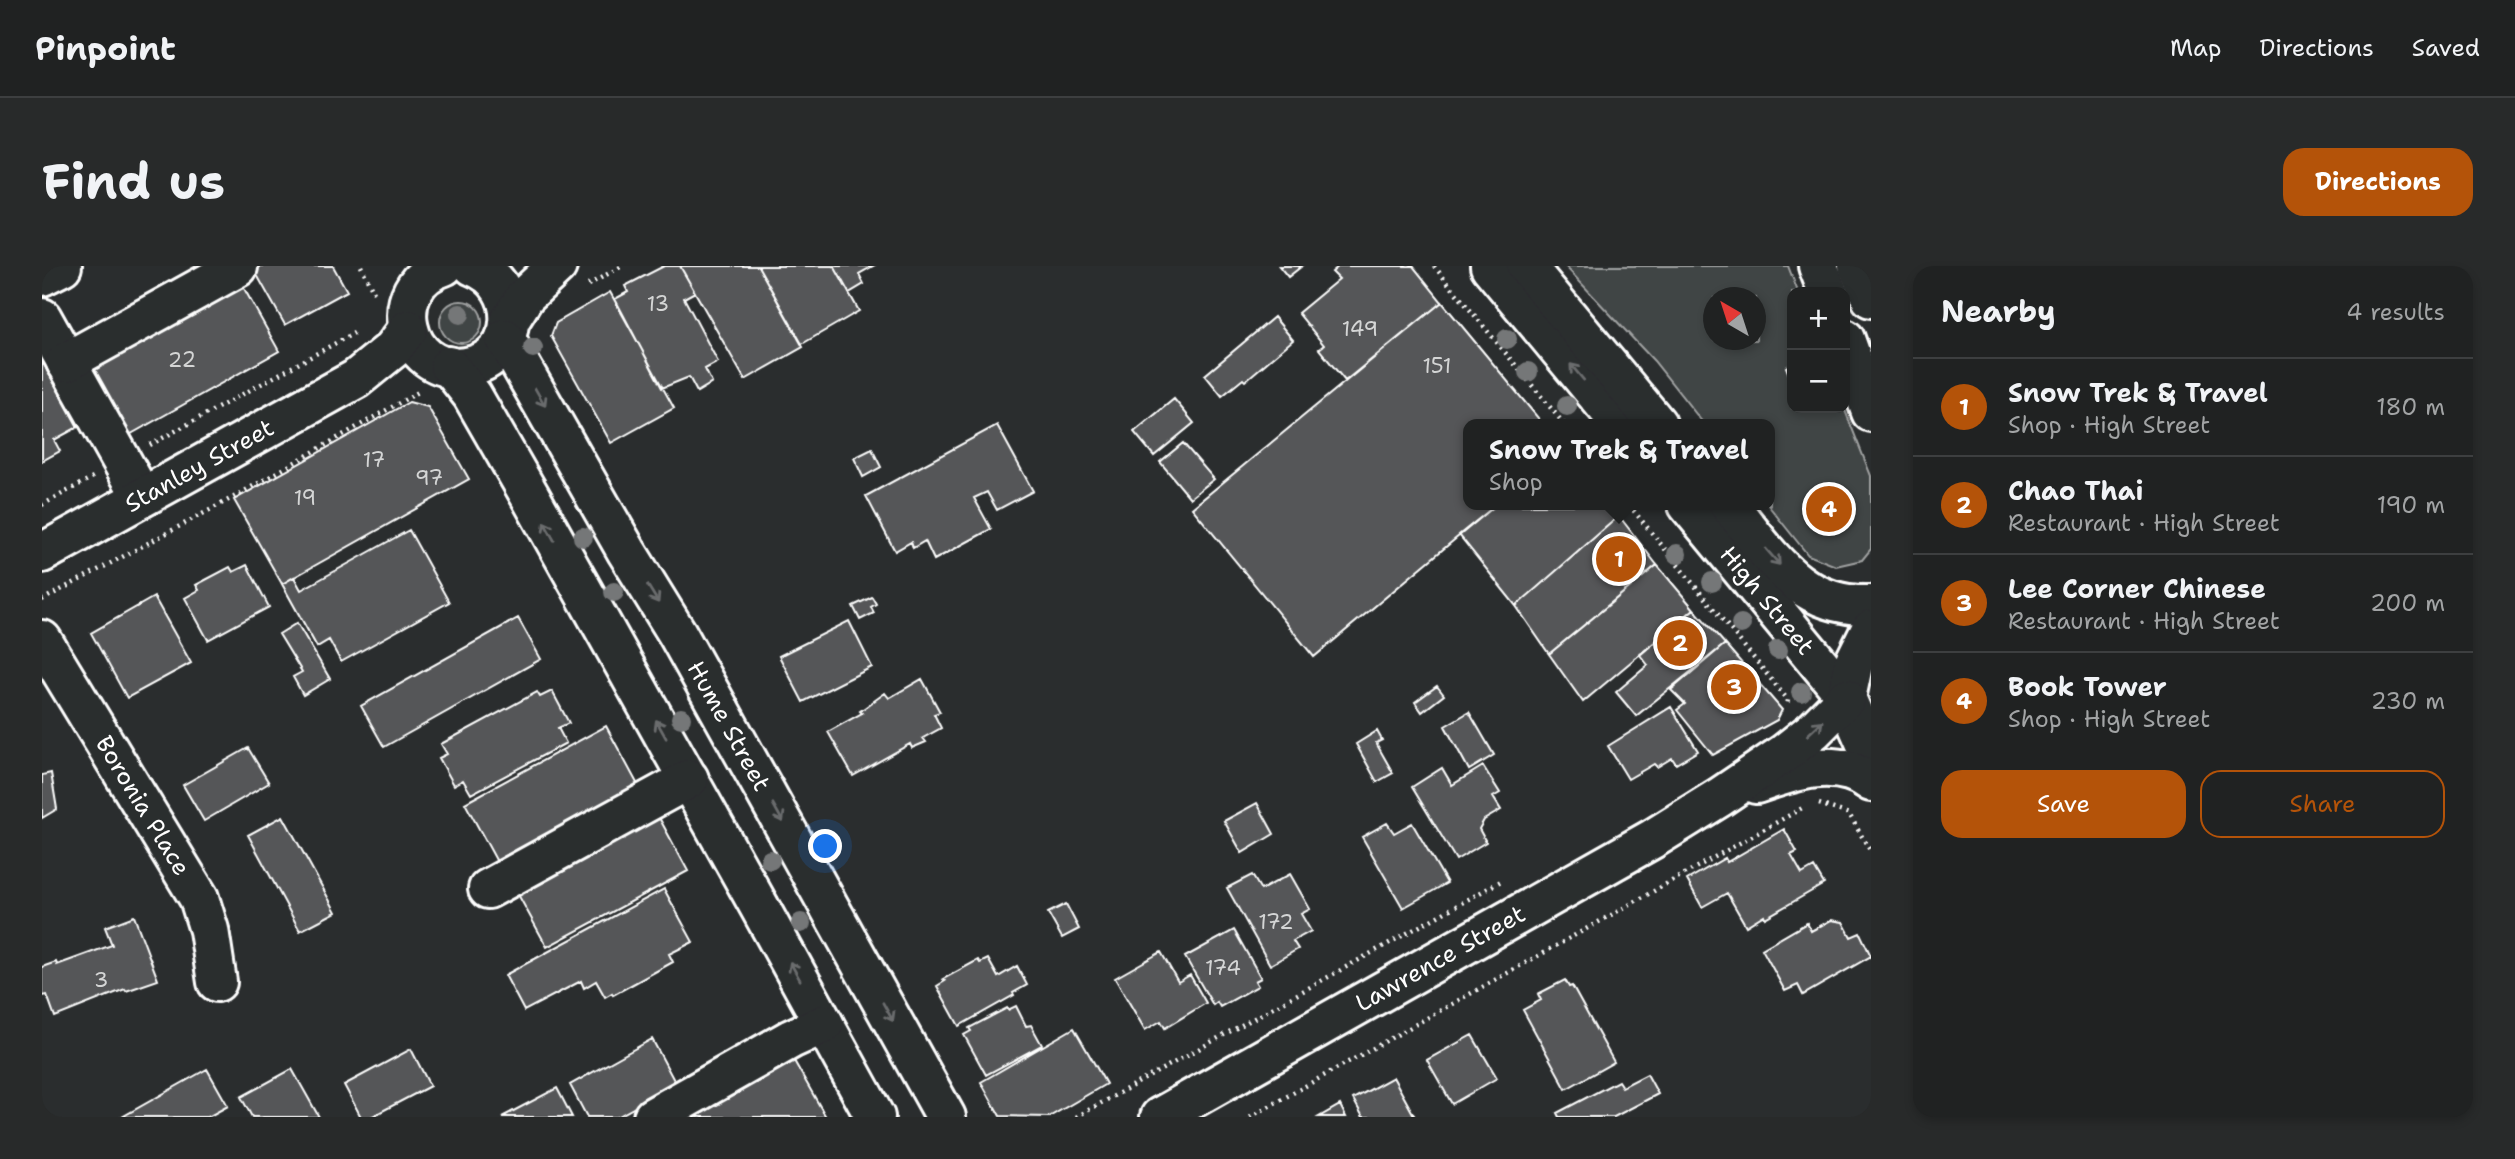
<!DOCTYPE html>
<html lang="en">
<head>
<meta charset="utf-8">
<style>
  :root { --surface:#202222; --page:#282a2a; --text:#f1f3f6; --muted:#a2a4a5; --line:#3d3f40; --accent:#b45309 }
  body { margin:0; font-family:"Shantell Sans",sans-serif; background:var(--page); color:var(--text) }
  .controls { position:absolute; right:21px; top:21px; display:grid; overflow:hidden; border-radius:14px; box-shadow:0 4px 10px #0003 }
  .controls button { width:63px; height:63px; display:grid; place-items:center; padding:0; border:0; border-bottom:2px solid var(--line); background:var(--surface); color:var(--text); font:35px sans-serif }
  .compass { position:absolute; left:1661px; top:21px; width:63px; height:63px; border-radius:50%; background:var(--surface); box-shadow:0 4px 10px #0003; rotate:321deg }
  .you { position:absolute; left:784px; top:581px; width:24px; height:24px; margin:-18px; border:5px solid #fff; border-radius:50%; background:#1a73e8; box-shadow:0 0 0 10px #1a73e833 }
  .badge { display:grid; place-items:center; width:46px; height:46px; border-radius:50%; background:var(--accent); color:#fff; font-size:23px; font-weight:700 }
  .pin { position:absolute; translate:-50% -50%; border:4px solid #fff; box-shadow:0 2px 7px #0006 }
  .popup { position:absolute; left:1421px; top:153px; width:312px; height:91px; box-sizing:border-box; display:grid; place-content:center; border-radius:14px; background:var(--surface); filter:drop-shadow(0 2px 5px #0005); font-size:23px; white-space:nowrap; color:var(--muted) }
  .popup b { font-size:26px; color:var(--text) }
  .popup::after { content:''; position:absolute; left:50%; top:100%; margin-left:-14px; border:14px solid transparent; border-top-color:var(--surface) }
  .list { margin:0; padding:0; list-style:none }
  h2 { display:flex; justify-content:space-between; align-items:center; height:91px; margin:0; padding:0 28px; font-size:30px }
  h2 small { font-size:23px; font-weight:400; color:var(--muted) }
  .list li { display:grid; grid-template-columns:46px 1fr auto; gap:21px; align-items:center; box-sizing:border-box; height:98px; padding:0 28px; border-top:2px solid var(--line) }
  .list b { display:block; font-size:26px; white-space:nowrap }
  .list p { margin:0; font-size:23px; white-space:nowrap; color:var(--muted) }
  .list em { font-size:23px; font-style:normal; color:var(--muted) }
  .actions { display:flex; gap:14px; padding:21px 28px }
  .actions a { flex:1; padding:16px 0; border:2px solid var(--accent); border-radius:21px; text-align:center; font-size:24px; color:var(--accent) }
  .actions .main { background:var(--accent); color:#fff }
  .map { position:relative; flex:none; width:1829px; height:851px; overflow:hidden; border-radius:21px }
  header { display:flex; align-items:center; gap:42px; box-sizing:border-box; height:98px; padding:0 35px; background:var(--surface); border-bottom:2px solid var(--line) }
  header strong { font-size:33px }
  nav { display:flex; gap:38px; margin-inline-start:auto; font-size:24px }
  .intro { display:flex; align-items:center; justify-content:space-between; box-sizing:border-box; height:168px; padding:0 42px }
  h1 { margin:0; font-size:49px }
  .button { padding:18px 32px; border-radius:21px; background:var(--accent); color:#fff; font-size:24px; font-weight:700 }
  main { display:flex; gap:42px; padding:0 42px }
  aside { flex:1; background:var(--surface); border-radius:21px; box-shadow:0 4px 10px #0003 }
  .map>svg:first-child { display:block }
  .green { fill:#414445; stroke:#a0a2a2; stroke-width:2; fill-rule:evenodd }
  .building { fill:#555758; stroke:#fff; stroke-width:2 }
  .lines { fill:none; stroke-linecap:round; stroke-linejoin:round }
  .minor-casing { stroke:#fff; stroke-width:44 }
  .major-casing { stroke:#fff; stroke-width:44 }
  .path { stroke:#fff; stroke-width:4.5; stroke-dasharray:2 5; stroke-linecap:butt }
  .minor { stroke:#2a2d2e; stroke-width:38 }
  .major { stroke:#2a2d2e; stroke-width:38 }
  .tree { fill:#757778 }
  .oneway { stroke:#6a6c6d }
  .labels { text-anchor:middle; stroke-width:5; stroke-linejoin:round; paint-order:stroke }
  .number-label { font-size:21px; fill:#d4d5d5 }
  .street-label { font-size:24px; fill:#fff; stroke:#2a2d2e }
</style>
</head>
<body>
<header>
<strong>Pinpoint</strong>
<nav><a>Map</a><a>Directions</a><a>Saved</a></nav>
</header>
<div class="intro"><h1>Find us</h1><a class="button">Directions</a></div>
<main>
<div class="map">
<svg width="1829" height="851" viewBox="0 0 1829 851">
  <rect width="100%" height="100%" fill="#2a2d2e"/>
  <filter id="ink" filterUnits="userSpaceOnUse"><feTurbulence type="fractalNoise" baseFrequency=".0143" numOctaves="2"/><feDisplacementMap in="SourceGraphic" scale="14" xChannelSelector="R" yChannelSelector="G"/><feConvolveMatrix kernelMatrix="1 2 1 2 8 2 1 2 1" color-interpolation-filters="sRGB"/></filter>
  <g filter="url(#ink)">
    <!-- green -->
    <path class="green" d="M1523,0H1746L1756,26H1750V142H1802L1829,210V283L1820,294L1794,300L1766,289L1726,239H1728V158H1662L1612,95ZM1672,32H1714V74H1672Z
      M398 56a21 21 0 1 1 42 0a21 21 0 1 1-42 0Z"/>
    <!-- building -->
    <path class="building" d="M210,0H291L305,25L243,59Z
      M622,0H638L653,26L642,32L676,96L663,103L670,117L655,126L647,111L620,122L573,33L586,26L583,20Z
      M638,0H716L761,81L703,114Z
      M716,0H792L817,45L760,78Z
      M792,0H831L817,8L822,18L807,27Z
      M1237,0H1260L1246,11Z
      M1297,0H1371L1400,36L1303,115L1277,83L1282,79L1256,47L1297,13L1290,6Z
      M199,17L237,85L82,172L44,103Z
      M568,26L632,142L569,177L509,70L514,57Z
      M1400,36L1501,158H1426V239H1454L1272,391L1150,242Z
      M1232,51L1251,74L1203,115L1201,113L1180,130L1163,109Z
      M0,95L36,161L12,174L18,185L0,195Z
      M1750,98V116L1744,101Z
      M1132,133L1152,157L1112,190L1092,166Z
      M367,136L386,141L427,213L240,318L192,234Z
      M955,159L991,225L955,244L945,226L932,232L949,263L892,294L883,275L871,282L869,276L853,285L824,230Z
      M1141,177L1172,213L1148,232L1118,196Z
      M830,183L839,201L821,211L812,192Z
      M1769 239a17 17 0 1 1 34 0a17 17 0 1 1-34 0Z
      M1454,239H1568L1577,250L1474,340L1417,269Z
      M1577,250L1615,299L1507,388L1474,340Z
      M367,264L407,336L299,396L287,374L275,381L240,318L252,311L259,324Z
      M205,299L227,341L166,374L143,332L157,324L154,319L188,301L191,306Z
      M1615,299L1652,343L1541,436L1507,388Z
      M112,331L149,397L85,432L49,367Z
      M830,331L834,338L829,341L832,347L818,354L811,340Z
      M1652,343L1683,378L1594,450L1574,426L1606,399L1598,389Z
      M476,352L499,393L342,481L319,440Z
      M807,355L830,401L761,436L737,390Z
      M255,357L288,413L261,429L251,411L260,406L237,368Z
      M1683,378L1740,444L1735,454L1671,489L1635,444L1643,438L1629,424Z
      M880,413L898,446L892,448L899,462L881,472L884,476L870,482L868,478L811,510L786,466L820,447L818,445L843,427L847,432Z
      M1395,420L1402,429L1380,446L1373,436Z
      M510,425L527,457L516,462L524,477L429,528L421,514L412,519L397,492L405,488L399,478L495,426L498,431Z
      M1629,441L1656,485L1634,498L1630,492L1615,501L1612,498L1586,513L1566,480Z
      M1427,446L1452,489L1427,504L1403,460Z
      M564,460L596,519L455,596L423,537Z
      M1335,465L1340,474L1334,477L1351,507L1335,516L1314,478Z
      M206,482L227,517L162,555L141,519Z
      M1441,500L1458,527L1451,531L1459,544L1442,554L1437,563L1444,576L1414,594L1370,521L1400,502L1410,519Z
      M9,507L15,543L0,552V509Z
      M1215,537L1232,568L1200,587L1182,555Z
      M614,546L646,605L505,681L473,623Z
      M241,550L294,646L258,665L206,569Z
      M1345,557L1352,567L1370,557L1405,617L1361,642L1320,571Z
      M1742,563L1755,586L1749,589L1760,608L1772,601L1782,618L1723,652L1722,649L1704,660L1685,627L1660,641L1645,614L1683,592L1685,596Z
      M1248,608L1268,643L1259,648L1269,665L1251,675L1256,683L1228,699L1185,622L1210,609L1219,624Z
      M622,623L651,676L627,688L631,696L571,729L570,727L563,731L554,715L542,722L539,715L482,745L463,709Z
      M1024,638L1037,663L1020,672L1006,647Z
      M92,650L116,714L84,725L83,723L13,751L5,729L0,730V701L14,696L15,699L70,679L63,661Z
      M1789,654L1801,656L1809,671L1818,667L1829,690L1761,729L1756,719L1743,725L1720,683L1765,657L1769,665Z
      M1192,664L1219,712L1213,715L1216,720L1178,741L1175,736L1171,739L1143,691Z
      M1119,686L1136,716L1148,709L1164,737L1123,762L1119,755L1103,764L1073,712Z
      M946,693L956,711L975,700L985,719L971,727L972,729L917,760L895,720L903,715L901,713L936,694L938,697Z
      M1523,714L1527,721L1530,720L1572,796L1524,823L1481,744L1499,734L1496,728Z
      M974,740L984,760L989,759L1000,779L944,809L922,769L929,765L927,762L965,742L966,744Z
      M1032,762L1064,818L1007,851L958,850L939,816Z
      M1430,769L1455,812L1410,838L1385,794Z
      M610,773L634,818L575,851H545L528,819Z
      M369,783L388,820L329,851H319L302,819Z
      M747,786L784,851H629Z
      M165,803L186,840L166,851H80Z
      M250,803L277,851H210L199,831Z
      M1605,808L1616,828L1572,851H1517L1515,847L1576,815L1580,821Z
      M1351,811L1373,851H1321L1311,833Z
      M515,822L530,851H460Z
      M1298,839L1304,851H1277Z"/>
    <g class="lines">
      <!-- minor casing -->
      <g class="minor-casing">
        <g id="minor">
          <path d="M402,0C341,19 361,110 424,101C480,92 481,19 431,0"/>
          <path d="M1776,0L1786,26"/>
          <path d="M1816,0L1829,32"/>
          <path d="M0,10L20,0"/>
          <path d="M0,52L100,231"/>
          <path d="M468,54L483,30L515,0"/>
          <path id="s1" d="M463,72L585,286L635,367L904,851"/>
          <path d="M1803,73L1829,146"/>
          <path d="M24,96L196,1"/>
          <path d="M407,100L430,129L488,230L717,640L833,851"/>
          <path id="s2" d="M0,287L314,113L351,83L366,63"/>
          <path id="s3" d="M0,374L157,632L167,664L175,716"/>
          <path d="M446,623L647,513"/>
          <path d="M611,851L749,773L782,758"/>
        </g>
      </g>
      <!-- major casing -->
      <g class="major-casing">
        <g id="major">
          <path d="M1448,0L1579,158"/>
          <path d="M1484,0L1615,158"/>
          <path id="s4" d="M1646,239L1804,430"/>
          <path d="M1687,239C1728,289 1757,342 1829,339"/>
          <path d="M1829,363L1811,399L1804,432L1829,489"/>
          <path d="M1714,518C1751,505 1795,490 1829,516"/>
          <path id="s5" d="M1118,851L1612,572L1678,531L1743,487L1772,464L1804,432"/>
        </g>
      </g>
      <!-- path -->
      <path class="path" d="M319,0L332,27
        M1392,0L1522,158
        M546,19L580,0
        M108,179L312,67
        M0,239L51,211
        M1587,239L1746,434L1745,440
        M0,334L192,231L378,125
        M1777,538L1807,548L1829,586
        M1034,851L1459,615
        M1208,851L1762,541"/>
      <!-- minor -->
      <use href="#minor" class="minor"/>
      <!-- major -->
      <use href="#major" class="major"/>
    </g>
    <!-- trees -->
    <g class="tree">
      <circle cx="418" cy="48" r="10"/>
      <circle cx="1465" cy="73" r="10"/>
      <circle cx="491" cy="82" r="10"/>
      <circle cx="1486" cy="106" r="10"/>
      <circle cx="1525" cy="140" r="10"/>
      <circle cx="541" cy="271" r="10"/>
      <circle cx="1635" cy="288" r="10"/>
      <circle cx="1670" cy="316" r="10"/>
      <circle cx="572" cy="326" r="10"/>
      <circle cx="1699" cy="358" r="10"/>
      <circle cx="1736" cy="384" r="10"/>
      <circle cx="1759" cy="426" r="10"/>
      <circle cx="639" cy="452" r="10"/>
      <circle cx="728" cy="594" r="10"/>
      <circle cx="759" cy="657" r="10"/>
    </g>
    <!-- one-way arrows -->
    <defs><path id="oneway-shaft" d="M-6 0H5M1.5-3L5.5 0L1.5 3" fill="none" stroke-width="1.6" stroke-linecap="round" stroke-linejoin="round" transform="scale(1.75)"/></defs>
    <g class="oneway">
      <use href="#oneway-shaft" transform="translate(1535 106) rotate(-130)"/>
      <use href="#oneway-shaft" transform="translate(498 131) rotate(60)"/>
      <use href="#oneway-shaft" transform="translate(507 265) rotate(-119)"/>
      <use href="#oneway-shaft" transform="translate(1731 291) rotate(49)"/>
      <use href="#oneway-shaft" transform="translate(611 328) rotate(58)"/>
      <use href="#oneway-shaft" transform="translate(1773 462) rotate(-43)"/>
      <use href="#oneway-shaft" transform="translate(619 463) rotate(-119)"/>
      <use href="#oneway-shaft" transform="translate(736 547) rotate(61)"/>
      <use href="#oneway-shaft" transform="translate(753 705) rotate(-119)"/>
      <use href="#oneway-shaft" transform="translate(846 746) rotate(61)"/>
    </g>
  </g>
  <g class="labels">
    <!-- number labels -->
    <g class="number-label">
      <text x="616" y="45">13</text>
      <text x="1318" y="70">149</text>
      <text x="140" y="101">22</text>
      <text x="1395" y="107">151</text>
      <text x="332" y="201">17</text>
      <text x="387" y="219">97</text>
      <text x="263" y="239">19</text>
      <text x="1234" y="663">172</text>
      <text x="1181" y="709">174</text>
      <text x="59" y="721">3</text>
    </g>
    <!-- street labels -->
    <g class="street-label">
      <text dy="8" stroke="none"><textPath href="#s2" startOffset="180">Stanley Street</textPath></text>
      <text dy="8" stroke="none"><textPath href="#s4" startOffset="124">High Street</textPath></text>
      <text dy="8" stroke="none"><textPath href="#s1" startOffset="448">Hume Street</textPath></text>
      <text dy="8" stroke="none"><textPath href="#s3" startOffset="194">Boronia Place</textPath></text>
      <text dy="8" stroke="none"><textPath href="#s5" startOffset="322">Lawrence Street</textPath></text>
    </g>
  </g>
</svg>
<div class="controls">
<button>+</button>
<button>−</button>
</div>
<svg class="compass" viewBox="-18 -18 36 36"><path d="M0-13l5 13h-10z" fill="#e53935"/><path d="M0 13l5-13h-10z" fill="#a2a4a5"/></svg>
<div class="you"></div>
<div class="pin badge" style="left:1577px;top:293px">1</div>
<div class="popup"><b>Snow Trek &amp; Travel</b>Shop</div>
<div class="pin badge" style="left:1638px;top:377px">2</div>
<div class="pin badge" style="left:1692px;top:421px">3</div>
<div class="pin badge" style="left:1787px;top:243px">4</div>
</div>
<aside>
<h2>Nearby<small>4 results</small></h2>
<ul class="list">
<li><span class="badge">1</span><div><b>Snow Trek &amp; Travel</b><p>Shop · High Street</p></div><em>180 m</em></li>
<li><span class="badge">2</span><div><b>Chao Thai</b><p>Restaurant · High Street</p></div><em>190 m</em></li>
<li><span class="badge">3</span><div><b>Lee Corner Chinese</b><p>Restaurant · High Street</p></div><em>200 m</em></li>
<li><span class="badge">4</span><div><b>Book Tower</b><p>Shop · High Street</p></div><em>230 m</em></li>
</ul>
<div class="actions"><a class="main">Save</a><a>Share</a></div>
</aside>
</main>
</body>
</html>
